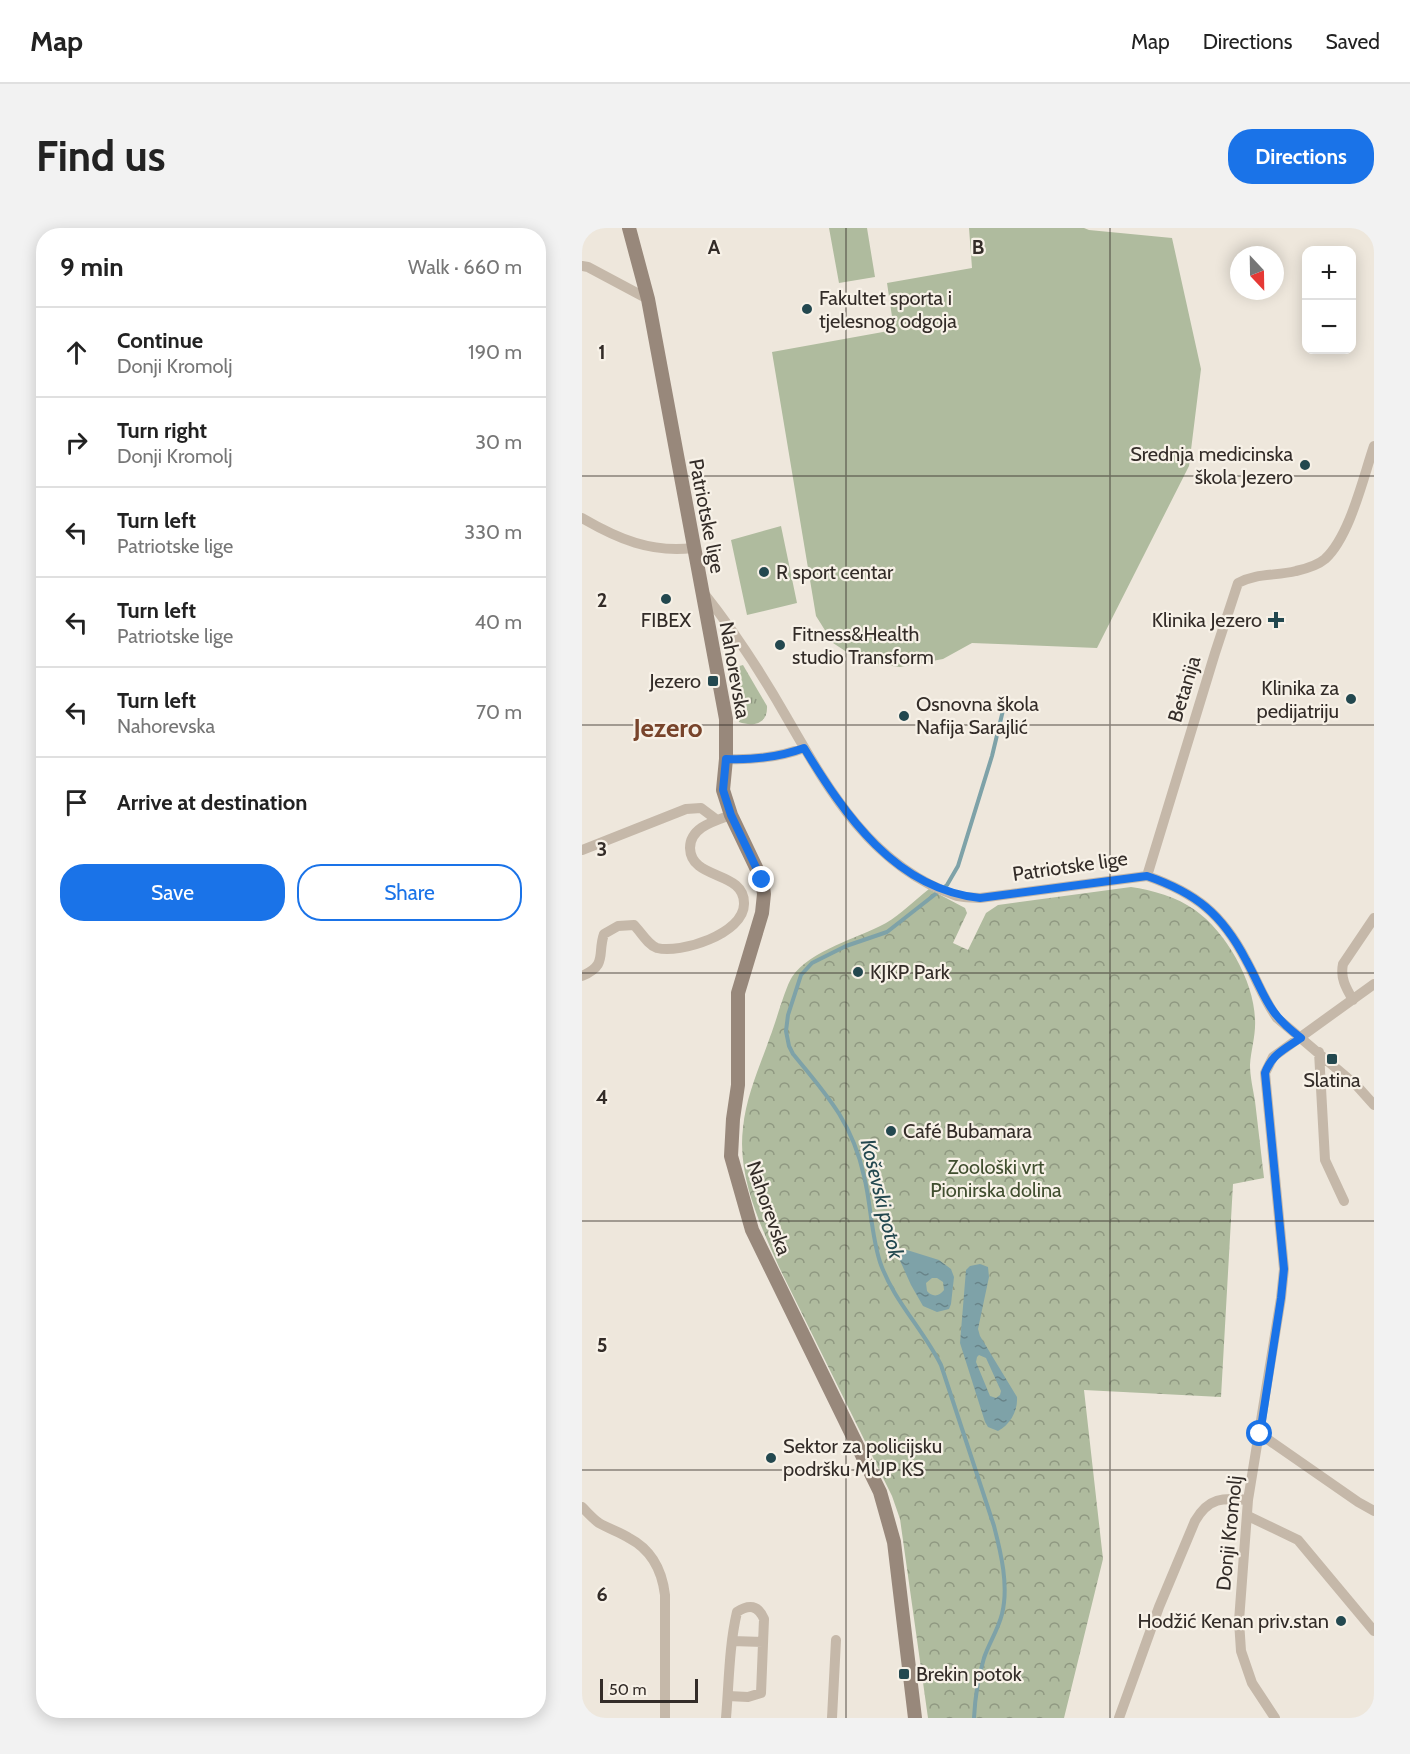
<!DOCTYPE html>
<html lang="en">
<head>
<meta charset="utf-8">
<style>
  :root { --surface:#fff; --page:#f2f2f2; --text:#222; --muted:#767676; --line:#e0e0e0; --accent:#1a73e8 }
  body { margin:0; font-family:Cabin,sans-serif; background:var(--page); color:var(--text) }
  .controls { position:absolute; right:18px; top:18px; display:grid; overflow:hidden; border-radius:12px; box-shadow:0 3px 15px #0003 }
  .controls button { width:54px; height:54px; display:grid; place-items:center; padding:0; border:0; border-bottom:2px solid var(--line); background:var(--surface); color:var(--text); font:30px sans-serif }
  .compass { position:absolute; left:648px; top:18px; width:54px; height:54px; border-radius:50%; background:var(--surface); box-shadow:0 3px 15px #0003; rotate:158deg }
  .scale { position:absolute; left:18px; bottom:15px; width:98px; box-sizing:border-box; padding-left:6px; border:3px solid #332c28; border-top:0; font-size:16px; line-height:21px; white-space:nowrap; color:#332c28; -webkit-text-stroke:4px #f7f1e7; paint-order:stroke }
  .stop { position:absolute; width:18px; height:18px; margin:-14px; border:4px solid #1a73e8; border-radius:50%; background:#fff }
  .stop.end { background:#1a73e8; border-color:#fff; box-shadow:0 2px 6px #0008 }
  .list { margin:0; padding:0; list-style:none }
  h2 { display:flex; justify-content:space-between; align-items:center; height:78px; margin:0; padding:0 24px; font-size:26px }
  h2 small { font-size:20px; font-weight:400; color:var(--muted) }
  .list li { display:grid; grid-template-columns:39px 1fr auto; gap:18px; align-items:center; box-sizing:border-box; height:90px; padding:0 24px; border-top:2px solid var(--line) }
  .list b { display:block; font-size:22px; white-space:nowrap }
  .list p { margin:0; font-size:20px; white-space:nowrap; color:var(--muted) }
  .list em { font-size:20px; font-style:normal; color:var(--muted) }
  .actions { display:flex; gap:12px; padding:18px 24px }
  .actions a { flex:1; padding:14px 0; border:2px solid var(--accent); border-radius:24px; text-align:center; font-size:21px; color:var(--accent) }
  .actions .main { background:var(--accent); color:#fff }
  .icon { flex:none; width:33px; height:33px; fill:none; stroke:currentColor; stroke-width:2; stroke-linecap:round; stroke-linejoin:round }
  .map { position:relative; flex:none; width:792px; height:1490px; overflow:hidden; border-radius:24px }
  header { display:flex; align-items:center; gap:36px; box-sizing:border-box; height:84px; padding:0 30px; background:var(--surface); border-bottom:2px solid var(--line) }
  header strong { font-size:28px }
  nav { display:flex; gap:33px; margin-inline-start:auto; font-size:21px }
  .intro { display:flex; align-items:center; justify-content:space-between; box-sizing:border-box; height:144px; padding:0 36px }
  h1 { margin:0; font-size:42px }
  .button { padding:15px 27px; border-radius:24px; background:var(--accent); color:#fff; font-size:21px; font-weight:700 }
  main { display:flex; gap:36px; padding:0 36px }
  aside { flex:1; background:var(--surface); border-radius:24px; box-shadow:0 3px 15px #0003 }
  .map>svg:first-child { display:block }
  .grass { fill:url(#grass-tufts) }
  .park { fill:url(#park-crowns) }
  .pitch { fill:#afbb9e }
  .water { fill:url(#water-ripples); fill-rule:evenodd }
  .lines { fill:none; stroke-linecap:round; stroke-linejoin:round }
  .stream { stroke:#7ea2a8; stroke-width:4 }
  .street { stroke:#c5b8a9; stroke-width:10 }
  .secondary { stroke:#98887b; stroke-width:14 }
  .route { stroke:#1a73e8; stroke-width:8 }
  .grid { fill:none; stroke:#332c28; stroke-width:1.5; stroke-opacity:0.55 }
  .poi-dot { fill:#23484f; stroke:#f7f1e7; stroke-width:2 }
  .labels { text-anchor:middle; stroke-width:4.5; stroke-linejoin:round; paint-order:stroke }
  .poi-label { font-size:20px; fill:#332c28; stroke:#f7f1e7; text-anchor:start }
  .street-label { font-size:20px; fill:#332c28; stroke:#f7f1e7 }
  .park-label { font-size:20px; fill:#404e2f; stroke:#f7f1e7 }
  .water-label { font-size:21px; font-style:italic; fill:#23484f; stroke:#f7f1e7 }
  .district-label { font-size:26px; font-weight:bold; fill:#78442b; stroke:#f7f1e7 }
  .grid-label { font-size:20px; text-anchor:middle; font-weight:bold; fill:#332c28; stroke:#f7f1e7; stroke-width:4.5; stroke-linejoin:round; paint-order:stroke }
</style>
</head>
<body>
<header>
<strong>Map</strong>
<nav><a>Map</a><a>Directions</a><a>Saved</a></nav>
</header>
<div class="intro"><h1>Find us</h1><a class="button">Directions</a></div>
<main>
<aside>
<h2>9 min<small>Walk · 660 m</small></h2>
<ul class="list">
<li><svg class="icon" aria-label="ahead" viewBox="0 0 24 24"><path d="M12 20V5M6 11l6-6 6 6"/></svg><div><b>Continue</b><p>Donji Kromolj</p></div><em>190 m</em></li>
<li><svg class="icon" aria-label="right" viewBox="0 0 24 24"><path d="M7 20v-9h11M14 6l5 5-5 5"/></svg><div><b>Turn right</b><p>Donji Kromolj</p></div><em>30 m</em></li>
<li><svg class="icon" aria-label="left" viewBox="0 0 24 24"><path d="M17 20v-9H6M10 6l-5 5 5 5"/></svg><div><b>Turn left</b><p>Patriotske lige</p></div><em>330 m</em></li>
<li><svg class="icon" aria-label="left" viewBox="0 0 24 24"><path d="M17 20v-9H6M10 6l-5 5 5 5"/></svg><div><b>Turn left</b><p>Patriotske lige</p></div><em>40 m</em></li>
<li><svg class="icon" aria-label="left" viewBox="0 0 24 24"><path d="M17 20v-9H6M10 6l-5 5 5 5"/></svg><div><b>Turn left</b><p>Nahorevska</p></div><em>70 m</em></li>
<li><svg class="icon" aria-label="arrive" viewBox="0 0 24 24"><path d="M6 21V4h12l-3 4 3 4H6"/></svg><div><b>Arrive at destination</b></div></li>
</ul>
<div class="actions"><a class="main">Save</a><a>Share</a></div>
</aside>
<div class="map">
<svg width="792" height="1490" viewBox="0 0 792 1490">
  <defs>
    <pattern id="grass-tufts" width="24" height="20" patternUnits="userSpaceOnUse" patternTransform="scale(1.5)"><rect width="24" height="20" fill="#afbb9e"/><path d="M3 7l-1-3M5 7V3M7 7l1-3M15 17l-1-3M17 17v-4M19 17l1-3" fill="none" stroke="#8f9881"/></pattern>
    <pattern id="park-crowns" width="20" height="18" patternUnits="userSpaceOnUse" patternTransform="scale(1.5)"><rect width="20" height="18" fill="#afbb9e"/><path d="M2 6a3 3 0 1 1 6 0M12 15a3 3 0 1 1 6 0" fill="none" stroke="#8f9881"/></pattern>
    <pattern id="water-ripples" width="26" height="14" patternUnits="userSpaceOnUse" patternTransform="scale(1.5)"><rect width="26" height="14" fill="#7ea2a8"/><path d="M2 4q2-2 4 0t4 0M15 11q2-2 4 0t4 0" fill="none" stroke="#688489"/></pattern>
  </defs>
  <rect width="100%" height="100%" fill="#eee7dc"/>
  <!-- grass -->
  <path class="grass" d="M161,437L185,478C186,496 171,499 157,494L147,441Z"/>
  <!-- park -->
  <path class="park" d="M549,659C570,662 595,669 613,682C644,704 672,753 673,791C674,807 669,821 668,837C668,848 671,861 673,873C676,899 679,924 682,950L651,956L639,1169L502,1162L521,1331L482,1490H346L318,1291L310,1268L197,1039C178,996 155,948 161,900C164,868 178,838 188,809C194,794 203,760 210,749C228,722 277,710 304,695C319,686 333,672 347,661L383,680L385,685L371,715L386,722L404,685L416,677Z"/>
  <!-- pitch -->
  <path class="pitch" d="M247,0H285L293,49L257,55Z
    M387,0H502L507,2L590,10L619,141L607,238L515,420L390,415L361,431L318,439L280,434L251,415L234,388L190,124L312,102L305,55L390,40Z
    M199,298L215,375L165,387L149,312Z"/>
  <!-- water -->
  <path class="water" d="M325,1022L357,1032L369,1041L372,1049L369,1076L367,1081L355,1084L341,1078L329,1057L315,1026ZM350,1050H355L361,1054L362,1062C357,1069 350,1069 345,1063L344,1055Z
    M398,1036L406,1039L407,1049L396,1101L398,1108L435,1169C436,1183 428,1197 416,1203L406,1199L403,1194L378,1115L384,1042L388,1038ZM397,1127L404,1130L419,1163L418,1167L414,1170L408,1168L394,1134L395,1129Z"/>
  <g class="lines">
    <!-- stream -->
    <path class="stream" d="M392,1490C393,1469 396,1450 402,1430C407,1415 416,1402 420,1386C427,1358 419,1325 412,1298L359,1137C341,1101 311,1072 298,1034C289,1006 289,976 282,948C270,894 245,867 211,826L207,818L204,803L206,787L219,747L230,735L264,718L305,704L365,657L376,638L410,528L423,474"/>
    <!-- street -->
    <path class="street" d="M0,38L6,39L66,71
      M0,290C36,311 69,325 111,320
      M121,364C152,403 180,446 205,490C247,563 290,639 375,668C382,670 391,669 398,670L565,648C614,665 640,686 664,732C675,752 682,772 695,790L775,858L792,877
      M144,531C170,532 198,529 222,520
      M0,622L104,581L119,580L135,592
      M565,648L633,425L656,355C674,345 694,348 714,343C723,341 736,337 743,331C768,308 781,250 792,218
      M0,748C26,737 15,726 22,706L36,698L52,697C59,704 66,717 75,720C98,726 162,706 162,676C163,642 109,653 108,620C108,599 133,593 149,587
      M771,772C764,760 758,750 761,736L792,690
      M737,824L743,932L762,973
      M678,1206L776,1274L792,1283
      M0,1279C5,1284 11,1291 17,1295C27,1301 38,1304 47,1310C70,1322 80,1342 83,1367V1490
      M666,1288L716,1312L792,1403
      M150,1413L181,1414
      M144,1490C147,1455 147,1418 155,1384C167,1376 176,1377 182,1391L179,1465L166,1469L146,1468
      M250,1490L254,1412
      M537,1490L577,1379L613,1293C627,1269 640,1270 666,1272
      M693,1490L670,1455L659,1423L657,1393L666,1272L699,1070L702,1041L683,845L691,829L792,756"/>
    <!-- secondary -->
    <path class="secondary" d="M47,0L66,71L144,491V531L141,562L149,587L180,652L182,666L180,685L156,765V857L151,891L149,928L170,1002L298,1264L312,1314L333,1490"/>
  </g>
  <g class="lines">
    <!-- route -->
    <path class="route" d="M180,652L149,587L141,562L144,531C170,532 198,529 222,520C263,587 313,661 398,670L565,648C614,665 640,686 664,732C684,768 684,784 719,810C703,821 690,826 683,845L702,1041L699,1070L678,1206"/>
  </g>
  <!-- grid -->
  <path class="grid" d="M264,0V1490M528,0V1490M0,248H792M0,497H792M0,745H792M0,993H792M0,1242H792"/>
  <!-- markers -->
  <g class="poi-dot">
    <circle cx="225" cy="81" r="6"/>
    <circle cx="723" cy="237" r="6"/>
    <circle cx="182" cy="344" r="6"/>
    <circle cx="84" cy="371" r="6"/>
    <path d="M691 383h6v6h6v6h-6v6h-6v-6h-6v-6h6z"/>
    <circle cx="198" cy="417" r="6"/>
    <rect x="125" y="447" width="12" height="12" rx="3"/>
    <circle cx="769" cy="471" r="6"/>
    <circle cx="322" cy="488" r="6"/>
    <circle cx="276" cy="744" r="6"/>
    <rect x="744" y="825" width="12" height="12" rx="3"/>
    <circle cx="309" cy="903" r="6"/>
    <circle cx="189" cy="1230" r="6"/>
    <circle cx="759" cy="1393" r="6"/>
    <rect x="316" y="1440" width="12" height="12" rx="3"/>
  </g>
  <g class="labels">
    <!-- poi labels -->
    <g class="poi-label">
      <text x="237" y="77">Fakultet sporta i<tspan x="237" dy="23">tjelesnog odgoja</tspan></text>
      <text x="711" y="233" text-anchor="end">Srednja medicinska<tspan x="711" dy="23">škola Jezero</tspan></text>
      <text x="194" y="351">R sport centar</text>
      <text x="84" y="399" text-anchor="middle">FIBEX</text>
      <text x="680" y="399" text-anchor="end">Klinika Jezero</text>
      <text x="210" y="413">Fitness&amp;Health<tspan x="210" dy="23">studio Transform</tspan></text>
      <text x="119" y="460" text-anchor="end">Jezero</text>
      <text x="757" y="467" text-anchor="end">Klinika za<tspan x="757" dy="23">pedijatriju</tspan></text>
      <text x="334" y="483">Osnovna škola<tspan x="334" dy="23">Nafija Sarajlić</tspan></text>
      <text x="288" y="751">KJKP Park</text>
      <text x="750" y="859" text-anchor="middle">Slatina</text>
      <text x="321" y="910">Café Bubamara</text>
      <text x="201" y="1225">Sektor za policijsku<tspan x="201" dy="23">podršku MUP KS</tspan></text>
      <text x="747" y="1400" text-anchor="end">Hodžić Kenan priv.stan</text>
      <text x="334" y="1453">Brekin potok</text>
    </g>
    <!-- street labels -->
    <g class="street-label">
      <text transform="translate(125 288) rotate(79)" y="7">Patriotske lige</text>
      <text transform="translate(153 442) rotate(80)" y="7">Nahorevska</text>
      <text transform="translate(602 461) rotate(-73)" y="7">Betanija</text>
      <text transform="translate(488 638) rotate(-8)" y="7">Patriotske lige</text>
      <text transform="translate(187 980) rotate(71)" y="7">Nahorevska</text>
      <text transform="translate(647 1305) rotate(-84)" y="7">Donji Kromolj</text>
    </g>
    <!-- park labels -->
    <g class="park-label">
      <text x="414" y="946">Zoološki vrt<tspan x="414" dy="23">Pionirska dolina</tspan></text>
    </g>
    <!-- water labels -->
    <g class="water-label">
      <text transform="translate(300 971) rotate(76)" y="7">Koševski potok</text>
    </g>
    <!-- district labels -->
    <g class="district-label">
      <text x="86" y="509">Jezero</text>
    </g>
  </g>
  <g class="grid-label">
    <text x="132" y="26">A</text>
    <text x="396" y="26">B</text>
    <text x="20" y="131">1</text>
    <text x="20" y="379">2</text>
    <text x="20" y="628">3</text>
    <text x="20" y="876">4</text>
    <text x="20" y="1124">5</text>
    <text x="20" y="1373">6</text>
  </g>
</svg>
<div class="controls">
<button>+</button>
<button>−</button>
</div>
<svg class="compass" viewBox="-18 -18 36 36"><path d="M0-13l5 13h-10z" fill="#e53935"/><path d="M0 13l5-13h-10z" fill="#767676"/></svg>
<div class="scale">50 m</div>
<div class="stop" style="left:678px;top:1206px"></div>
<div class="stop end" style="left:180px;top:652px"></div>
</div>
</main>
</body>
</html>
